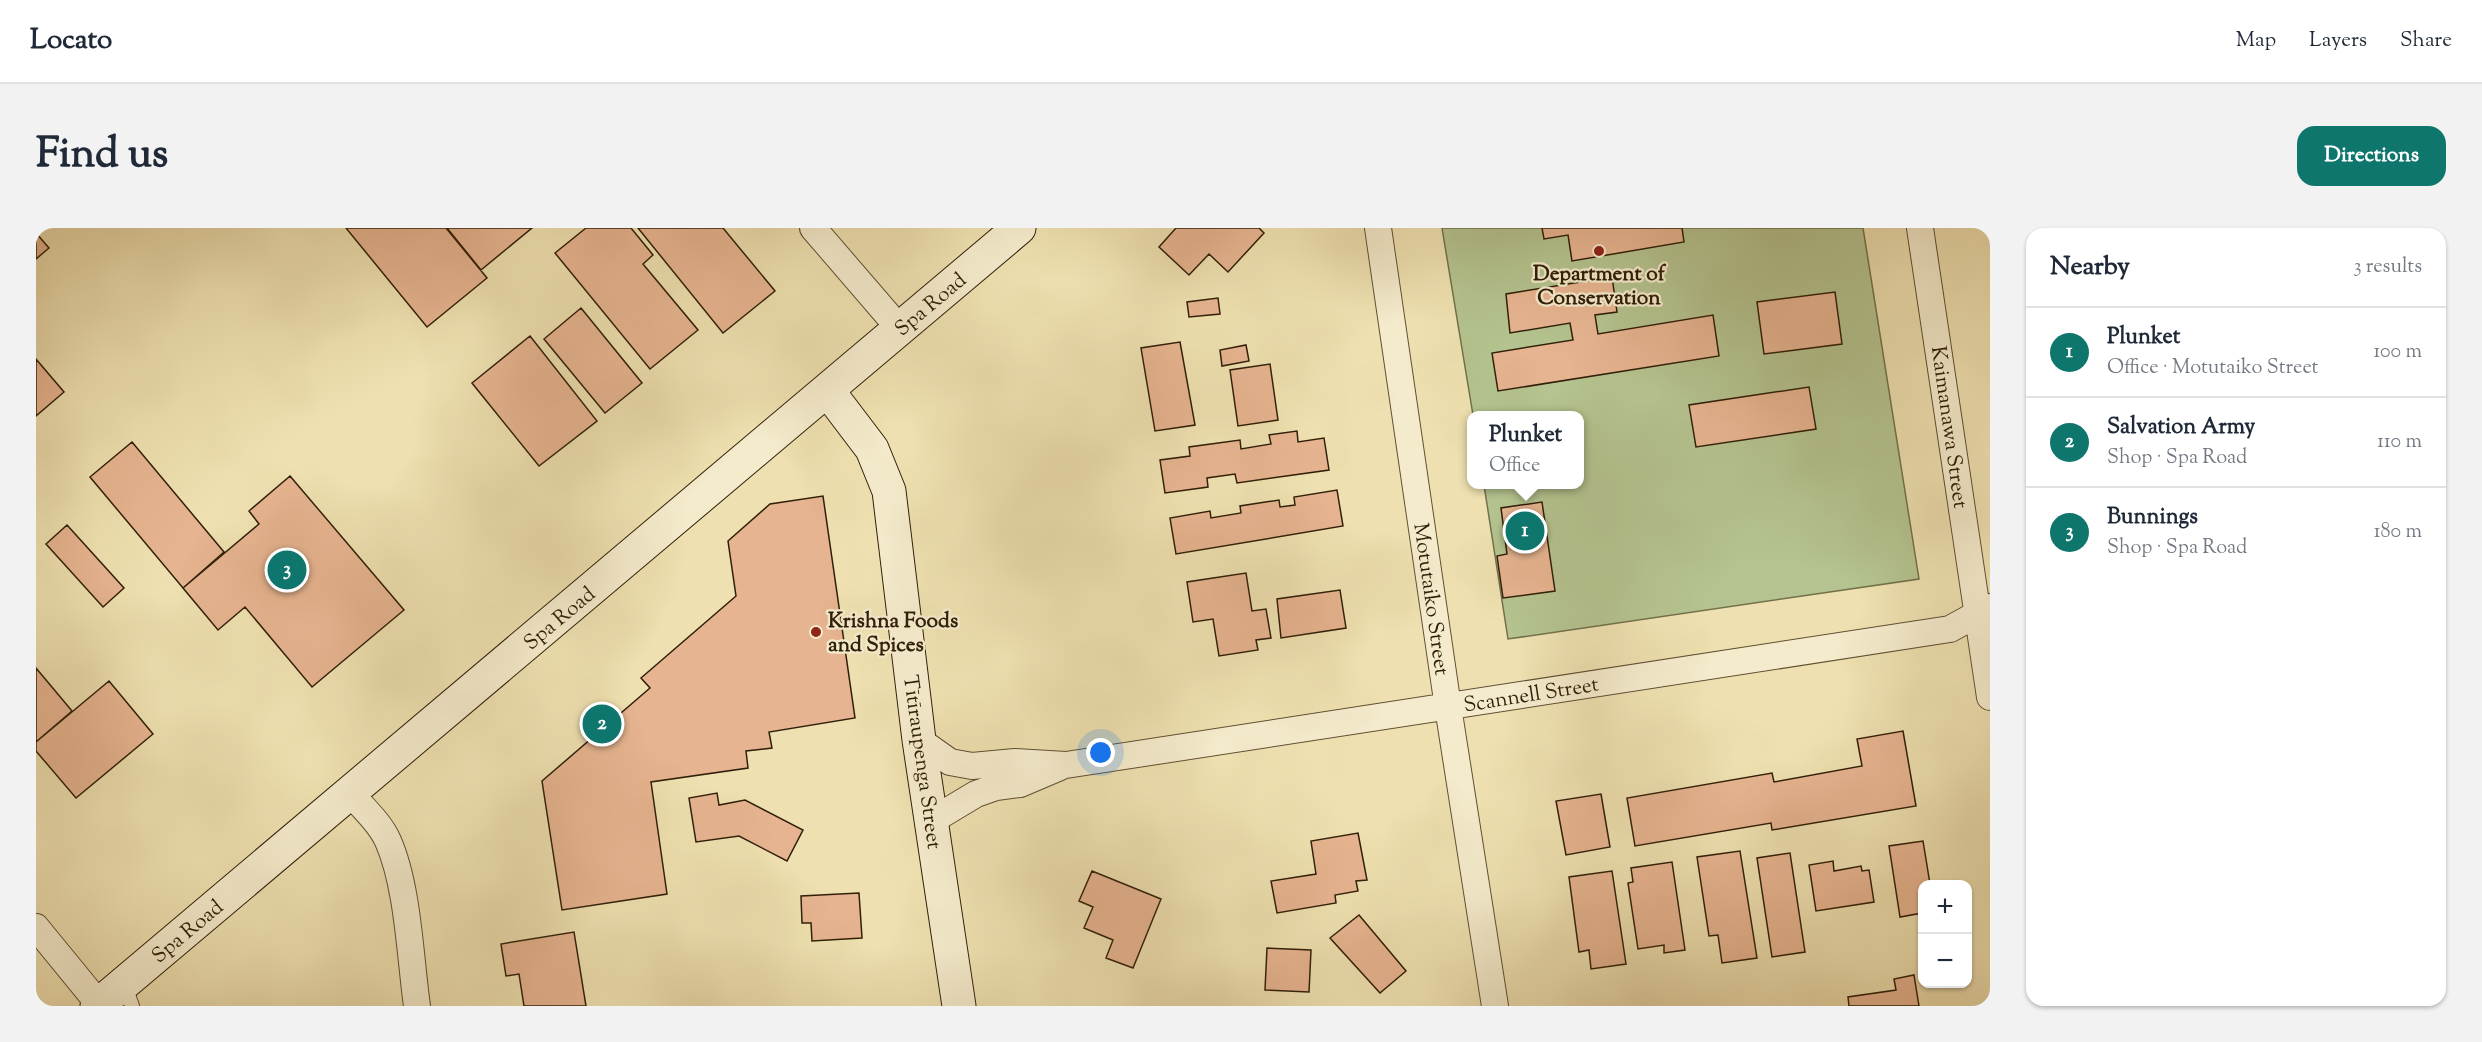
<!DOCTYPE html>
<html lang="en">
<head>
<meta charset="utf-8">
<style>
  :root { --surface:#fff; --page:#f2f2f3; --text:#1f2937; --muted:#747a83; --line:#e0e1e3; --accent:#0f766e }
  body { margin:0; font-family:"Sorts Mill Goudy",serif; background:var(--page); color:var(--text) }
  .controls { position:absolute; right:18px; bottom:18px; display:grid; overflow:hidden; border-radius:12px; box-shadow:0 2px 4px #0004 }
  .controls button { width:54px; height:54px; display:grid; place-items:center; padding:0; border:0; border-bottom:2px solid var(--line); background:var(--surface); color:var(--text); font:30px sans-serif }
  .you { position:absolute; left:1065px; top:525px; width:21px; height:21px; margin:-15px; border:4px solid #fff; border-radius:50%; background:#1a73e8; box-shadow:0 0 0 9px #1a73e833 }
  .badge { display:grid; place-items:center; width:39px; height:39px; border-radius:50%; background:var(--accent); color:#fff; font-size:20px; font-weight:700 }
  .pin { position:absolute; translate:-50% -50%; border:3px solid #fff; box-shadow:0 2px 6px #0006 }
  .popup { position:absolute; left:1431px; top:183px; width:117px; height:78px; box-sizing:border-box; display:grid; place-content:center; border-radius:12px; background:var(--surface); filter:drop-shadow(0 2px 4px #0005); font-size:20px; white-space:nowrap; color:var(--muted) }
  .popup b { font-size:22px; color:var(--text) }
  .popup::after { content:''; position:absolute; left:50%; top:100%; margin-left:-12px; border:12px solid transparent; border-top-color:var(--surface) }
  .list { margin:0; padding:0; list-style:none }
  h2 { display:flex; justify-content:space-between; align-items:center; height:78px; margin:0; padding:0 24px; font-size:26px }
  h2 small { font-size:20px; font-weight:400; color:var(--muted) }
  .list li { display:grid; grid-template-columns:39px 1fr auto; gap:18px; align-items:center; box-sizing:border-box; height:90px; padding:0 24px; border-top:2px solid var(--line) }
  .list b { display:block; font-size:22px; white-space:nowrap }
  .list p { margin:0; font-size:20px; white-space:nowrap; color:var(--muted) }
  .list em { font-size:20px; font-style:normal; color:var(--muted) }
  .map { position:relative; flex:none; width:1954px; height:778px; overflow:hidden; border-radius:18px }
  header { display:flex; align-items:center; gap:36px; box-sizing:border-box; height:84px; padding:0 30px; background:var(--surface); border-bottom:2px solid var(--line) }
  header strong { font-size:28px }
  nav { display:flex; gap:33px; margin-inline-start:auto; font-size:21px }
  .intro { display:flex; align-items:center; justify-content:space-between; box-sizing:border-box; height:144px; padding:0 36px }
  h1 { margin:0; font-size:42px }
  .button { padding:15px 27px; border-radius:18px; background:var(--accent); color:#fff; font-size:21px; font-weight:700 }
  main { display:flex; gap:36px; padding:0 36px }
  aside { flex:1; background:var(--surface); border-radius:18px; box-shadow:0 2px 4px #0004 }
  .map>svg:first-child { display:block }
  .green { fill:#b4c38f; stroke:#72714c; stroke-width:1.5 }
  .building { fill:#e6b490; stroke:#301f08; stroke-width:1.5 }
  .lines { fill:none; stroke-linecap:round; stroke-linejoin:round }
  .service-casing { stroke:#604f32; stroke-width:16 }
  .minor-casing { stroke:#604f32; stroke-width:28 }
  .secondary-casing { stroke:#301f08; stroke-width:35 }
  .service { stroke:#f4ebcc; stroke-width:14 }
  .minor { stroke:#f4ebcc; stroke-width:26 }
  .secondary { stroke:#f4ebcc; stroke-width:33 }
  .poi-dot { fill:#8f2418; stroke:#f4ebcc; stroke-width:2 }
  .labels { text-anchor:middle; stroke-width:4.5; stroke-linejoin:round; paint-order:stroke }
  .poi-label { font-size:21px; font-weight:bold; fill:#301f08; stroke:#f4ebcc }
  .street-label { font-size:21px; fill:#301f08; stroke:#f4ebcc }
</style>
</head>
<body>
<header>
<strong>Locato</strong>
<nav><a>Map</a><a>Layers</a><a>Share</a></nav>
</header>
<div class="intro"><h1>Find us</h1><a class="button">Directions</a></div>
<main>
<div class="map">
<svg width="1954" height="778" viewBox="0 0 1954 778">
  <rect width="100%" height="100%" fill="#eee0b0"/>
  <filter id="stains"><feTurbulence type="fractalNoise" baseFrequency=".00333" numOctaves="4"/><feColorMatrix values="0 0 0 0 .2 0 0 0 0 .09 0 0 0 0 .02 0 0 0 .5 -.17"/></filter>
  <radialGradient id="worn" r=".72"><stop offset=".6" stop-color="#630" stop-opacity="0"/><stop offset="1" stop-color="#630" stop-opacity=".3"/></radialGradient>
  <!-- green -->
  <path class="green" d="M1406,0H1827L1883,351L1472,411L1448,257L1543,256V188L1437,187Z"/>
  <!-- building -->
  <path class="building" d="M310,0H410L451,50L391,99Z
    M411,0H496L445,42Z
    M550,0H595L617,27L607,36L662,102L614,141L519,25Z
    M602,0H687L739,63L687,105Z
    M1140,0H1223L1228,5L1192,44L1173,26L1153,47L1123,19Z
    M1506,0H1646L1648,14L1536,33L1532,7L1508,11Z
    M0,5L13,20L0,31Z
    M1576,49L1581,84L1559,87L1562,106L1677,87L1683,128L1462,163L1456,125L1537,112L1534,95L1474,105L1470,66Z
    M1799,64L1806,116L1728,126L1721,74Z
    M1182,70L1184,86L1153,89L1151,74Z
    M545,80L606,155L569,185L508,111Z
    M494,108L561,193L503,238L436,155Z
    M1144,114L1159,197L1119,203L1105,120Z
    M1210,117L1213,133L1186,138L1184,122Z
    M0,131L28,164L0,188Z
    M1234,136L1242,192L1202,198L1194,142Z
    M1773,159L1780,201L1660,219L1653,177Z
    M1261,203L1262,214L1288,210L1293,242L1201,255L1199,246L1171,250L1172,259L1129,265L1124,232L1154,228L1153,219L1204,212L1205,221L1235,216L1233,207Z
    M96,214L188,324L147,360L54,249Z
    M254,248L368,382L276,459L209,379L182,402L147,360L223,296L213,283Z
    M1301,262L1307,298L1140,326L1134,290L1174,283L1175,290L1205,285L1204,278L1243,272L1244,279L1259,277L1258,269Z
    M787,268L819,490L733,504L736,520L710,523L712,540L615,554L631,666L526,682L506,553L614,460L605,450L700,368L692,313L734,276Z
    M1506,274L1519,363L1467,370L1461,328L1471,326L1465,280Z
    M31,297L88,360L67,379L10,316Z
    M1210,345L1216,383L1230,381L1235,410L1220,412L1222,422L1183,428L1177,391L1157,394L1151,354Z
    M1304,362L1310,400L1245,410L1241,371Z
    M0,440L36,483L0,514Z
    M73,453L117,506L40,570L0,523V514Z
    M1867,503L1880,578L1736,602L1735,595L1599,618L1591,570L1736,545L1738,554L1826,538L1821,511Z
    M681,565L683,577L709,572L767,602L751,633L703,608L660,614L653,570Z
    M1565,566L1574,619L1530,627L1520,573Z
    M1322,605L1331,652L1320,653L1322,663L1299,667L1300,675L1241,685L1235,653L1280,646L1275,613Z
    M1887,613L1894,656H1886V685L1864,689L1853,618Z
    M1704,623L1721,730L1686,735L1682,707L1673,708L1661,629Z
    M1754,625L1769,724L1736,729L1721,630Z
    M1797,633L1798,643L1825,638L1826,643L1833,642L1838,674L1780,683L1773,637Z
    M1636,634L1649,722L1628,725V717L1602,721L1592,655L1597,654L1595,640Z
    M1056,643L1125,671L1097,740L1070,730L1077,712L1048,700L1057,679L1043,673Z
    M1576,643L1590,736L1555,741L1553,722L1543,724L1533,649Z
    M823,665L826,710L776,713L775,695H766L765,668Z
    M1323,687L1370,743L1344,765L1294,710Z
    M538,704L550,778H488L483,746L470,748L465,716Z
    M1231,720L1275,722L1273,764L1229,762Z
    M1878,747L1883,778H1813L1812,769L1860,762L1858,751Z"/>
  <g class="lines">
    <!-- service casing -->
    <g class="service-casing">
      <path id="service" d="M88,756L96,778"/>
    </g>
    <!-- minor casing -->
    <g class="minor-casing">
      <path id="minor" d="M777,0L864,101
        M1342,0L1412,479L1459,778
        M1884,0L1954,469
        M883,512L914,534L936,538L979,534L1030,537L1914,401L1954,379
        M315,566C328,581 344,595 352,613C372,658 374,728 381,778
        M895,593L940,566L960,559L984,556L1024,539
        M0,699L63,776"/>
    </g>
    <!-- secondary casing -->
    <g class="secondary-casing">
      <path id="secondary" d="M792,163L836,221L853,263L883,512L923,778
        M61,778L983,0"/>
    </g>
    <!-- service -->
    <use href="#service" class="service"/>
    <!-- minor -->
    <use href="#minor" class="minor"/>
    <!-- secondary -->
    <use href="#secondary" class="secondary"/>
  </g>
  <!-- markers -->
  <g class="poi-dot">
    <circle cx="1563" cy="23" r="6"/>
    <circle cx="780" cy="404" r="6"/>
  </g>
  <g class="labels">
    <!-- poi labels -->
    <g class="poi-label">
      <text x="1563" y="52">Department of<tspan x="1563" dy="24">Conservation</tspan></text>
      <text x="792" y="399" text-anchor="start">Krishna Foods<tspan x="792" dy="24">and Spices</tspan></text>
    </g>
    <!-- street labels -->
    <g class="street-label">
      <text transform="translate(894 76) rotate(-40)" y="7">Spa Road</text>
      <text transform="translate(1914 199) rotate(82)" y="7">Kaimanawa Street</text>
      <text transform="translate(1396 371) rotate(82)" y="7">Motutaiko Street</text>
      <text transform="translate(523 390) rotate(-40)" y="7">Spa Road</text>
      <text transform="translate(1495 466) rotate(-9)" y="7">Scannell Street</text>
      <text transform="translate(887 534) rotate(82)" y="7">Tītīraupenga Street</text>
      <text transform="translate(151 703) rotate(-40)" y="7">Spa Road</text>
    </g>
  </g>
  <rect width="100%" height="100%" filter="url(#stains)"/>
  <rect width="100%" height="100%" fill="url(#worn)"/>
</svg>
<div class="controls">
<button>+</button>
<button>−</button>
</div>
<div class="you"></div>
<div class="pin badge" style="left:1489px;top:303px">1</div>
<div class="popup"><b>Plunket</b>Office</div>
<div class="pin badge" style="left:566px;top:496px">2</div>
<div class="pin badge" style="left:251px;top:342px">3</div>
</div>
<aside>
<h2>Nearby<small>3 results</small></h2>
<ul class="list">
<li><span class="badge">1</span><div><b>Plunket</b><p>Office · Motutaiko Street</p></div><em>100 m</em></li>
<li><span class="badge">2</span><div><b>Salvation Army</b><p>Shop · Spa Road</p></div><em>110 m</em></li>
<li><span class="badge">3</span><div><b>Bunnings</b><p>Shop · Spa Road</p></div><em>180 m</em></li>
</ul>
</aside>
</main>
</body>
</html>
